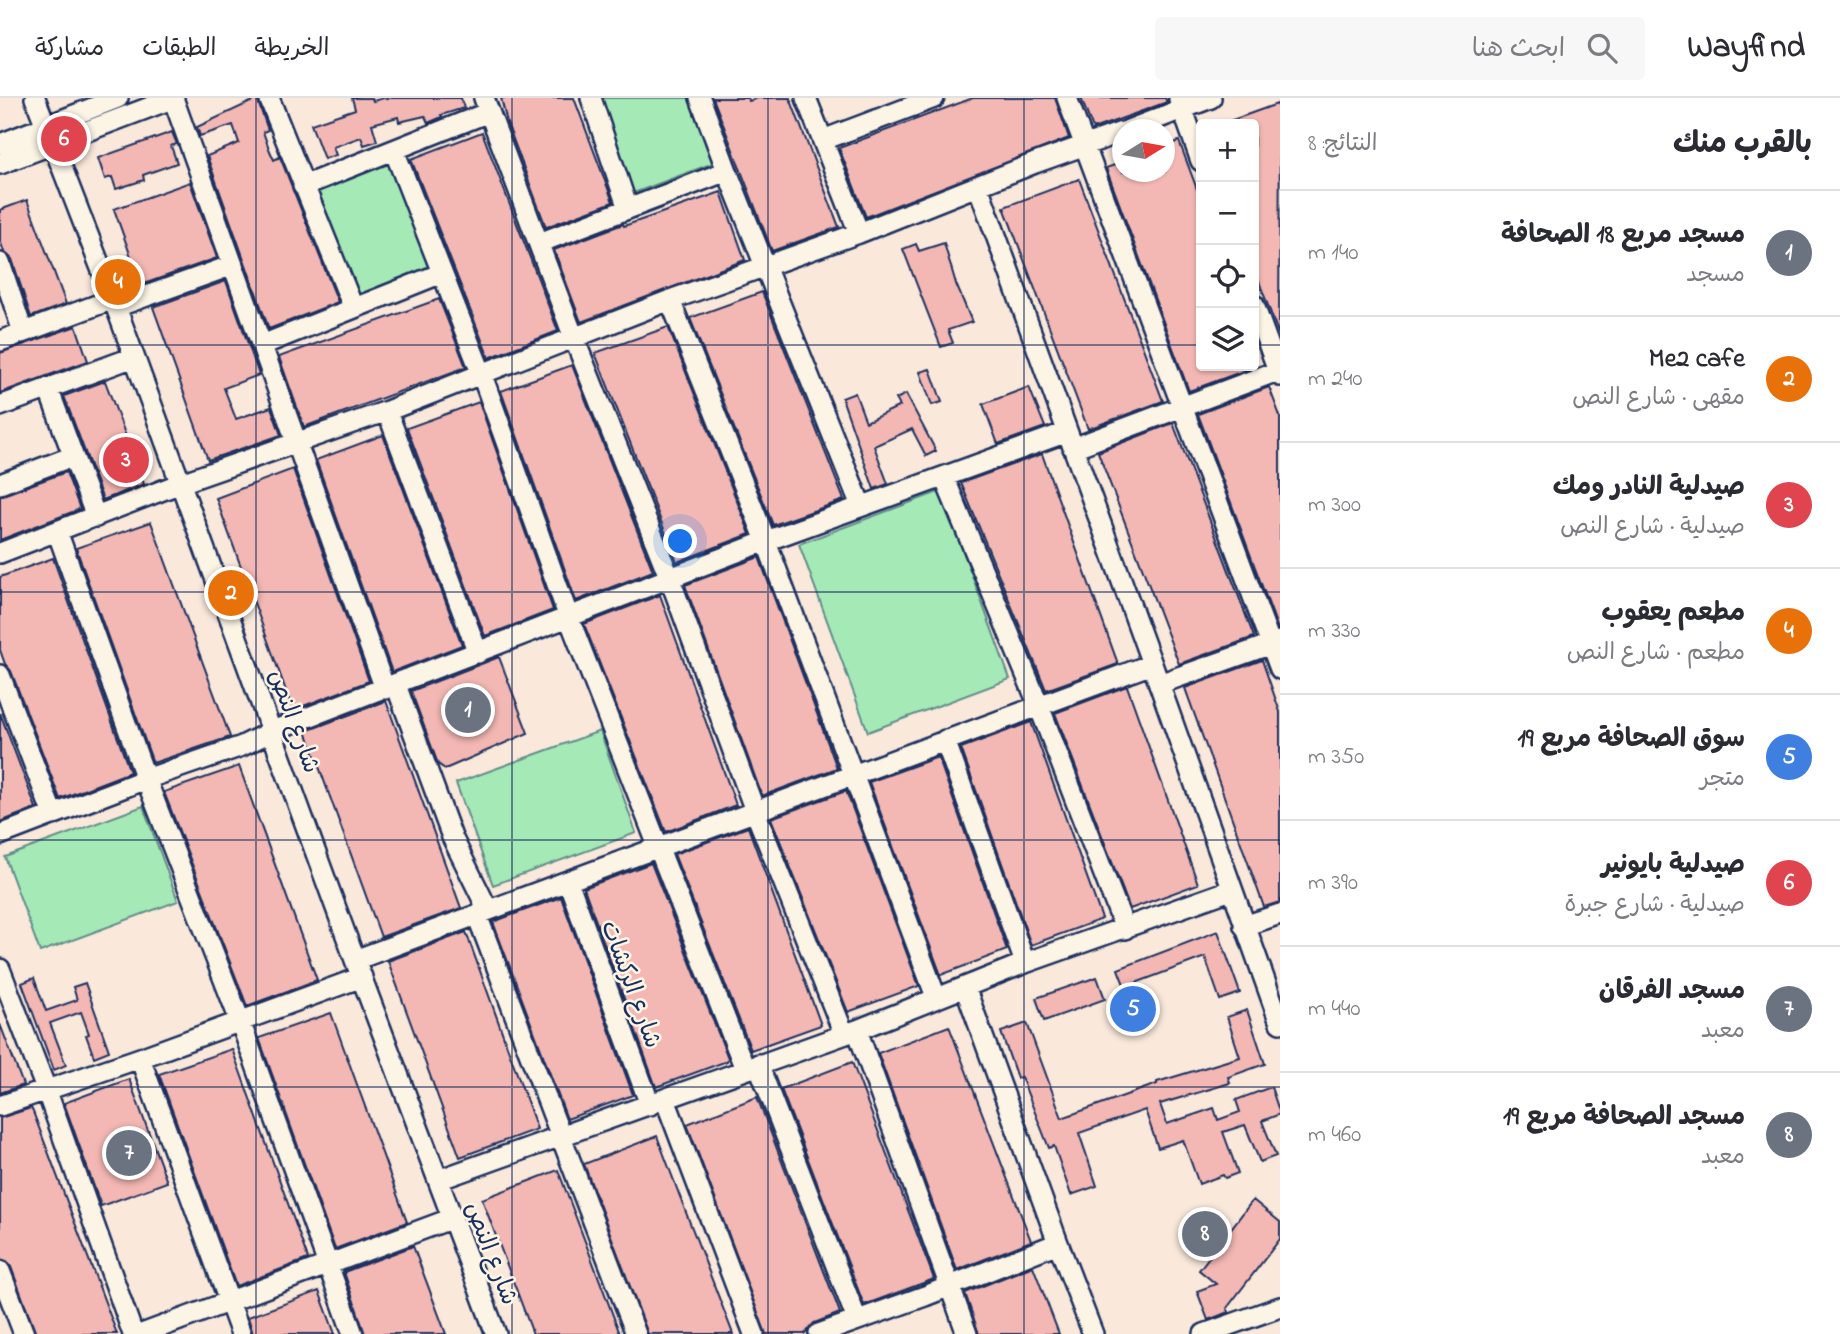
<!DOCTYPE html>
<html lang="ar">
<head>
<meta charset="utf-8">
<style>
  :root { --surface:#fff; --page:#f7f7f7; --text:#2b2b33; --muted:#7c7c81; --line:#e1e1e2; --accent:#1f6fb2 }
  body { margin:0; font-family:"Indie Flower","Playpen Sans Arabic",sans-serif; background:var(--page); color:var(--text); direction:rtl }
  .controls { position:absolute; right:21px; top:21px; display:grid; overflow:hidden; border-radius:7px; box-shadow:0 2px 5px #0004 }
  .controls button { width:63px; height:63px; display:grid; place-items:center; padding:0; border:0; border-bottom:2px solid var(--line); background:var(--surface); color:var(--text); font:35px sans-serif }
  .compass { position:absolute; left:1112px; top:21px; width:63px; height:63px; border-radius:50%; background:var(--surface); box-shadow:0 2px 5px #0004; rotate:79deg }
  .you { position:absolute; left:681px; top:444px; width:24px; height:24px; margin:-18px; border:5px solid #fff; border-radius:50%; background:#1a73e8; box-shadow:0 0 0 10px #1a73e833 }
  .badge { display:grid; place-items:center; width:46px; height:46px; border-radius:50%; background:var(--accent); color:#fff; font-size:23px; font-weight:700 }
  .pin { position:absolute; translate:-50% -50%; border:4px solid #fff; box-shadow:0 2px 7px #0006 }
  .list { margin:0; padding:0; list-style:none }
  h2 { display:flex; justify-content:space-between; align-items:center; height:91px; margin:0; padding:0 28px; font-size:30px }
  h2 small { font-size:23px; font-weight:400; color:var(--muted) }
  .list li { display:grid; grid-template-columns:46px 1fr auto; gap:21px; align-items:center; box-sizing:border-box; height:126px; padding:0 28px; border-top:2px solid var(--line) }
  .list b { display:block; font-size:26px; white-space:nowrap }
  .list p { margin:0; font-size:23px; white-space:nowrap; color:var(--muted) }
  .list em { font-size:23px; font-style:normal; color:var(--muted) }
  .icon { flex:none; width:38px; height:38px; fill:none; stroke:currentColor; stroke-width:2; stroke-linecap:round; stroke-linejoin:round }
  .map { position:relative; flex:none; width:1280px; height:1236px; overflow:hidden; direction:ltr }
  header { display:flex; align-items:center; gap:42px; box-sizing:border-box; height:98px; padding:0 35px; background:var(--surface); border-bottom:2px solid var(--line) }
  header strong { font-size:33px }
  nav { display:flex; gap:38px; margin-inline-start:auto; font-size:24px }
  .search { width:490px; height:63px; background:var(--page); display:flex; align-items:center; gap:18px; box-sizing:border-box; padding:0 24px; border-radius:7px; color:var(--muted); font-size:26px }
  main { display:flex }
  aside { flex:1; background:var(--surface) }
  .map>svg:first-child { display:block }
  .green { fill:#a5eab6; stroke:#608c8a; stroke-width:2 }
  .building { fill:#f4b8b4; stroke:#1b2f5e; stroke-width:2 }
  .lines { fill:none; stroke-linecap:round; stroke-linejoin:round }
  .minor-casing { stroke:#1b2f5e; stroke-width:24 }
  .minor { stroke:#fcf5e5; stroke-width:19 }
  .grid { fill:none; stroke:#1b2f5e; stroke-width:2; stroke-opacity:0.55 }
  .labels { text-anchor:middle; stroke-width:5; stroke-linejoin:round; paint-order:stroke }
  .street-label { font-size:24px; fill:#1b2f5e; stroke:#fcf5e5 }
</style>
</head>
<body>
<header>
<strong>Wayfind</strong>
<div class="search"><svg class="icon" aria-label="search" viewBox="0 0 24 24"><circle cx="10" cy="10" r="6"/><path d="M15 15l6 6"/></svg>ابحث هنا</div>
<nav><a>الخريطة</a><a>الطبقات</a><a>مشاركة</a></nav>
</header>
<main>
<aside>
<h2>بالقرب منك<small>النتائج: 8</small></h2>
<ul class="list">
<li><span class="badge" style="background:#6b7280">1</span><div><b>مسجد مربع 18 الصحافة</b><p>مسجد</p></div><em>140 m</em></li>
<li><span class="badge" style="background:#e8710a">2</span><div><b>Me2 cafe</b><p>مقهى · شارع النص</p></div><em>240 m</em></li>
<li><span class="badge" style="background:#e0444e">3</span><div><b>صيدلية النادر ومك</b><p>صيدلية · شارع النص</p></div><em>300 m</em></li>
<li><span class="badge" style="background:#e8710a">4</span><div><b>مطعم يعقوب</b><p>مطعم · شارع النص</p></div><em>330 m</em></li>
<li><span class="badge" style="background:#3f7fe0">5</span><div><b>سوق الصحافة مربع 19</b><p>متجر</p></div><em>350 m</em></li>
<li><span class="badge" style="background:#e0444e">6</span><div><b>صيدلية بايونير</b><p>صيدلية · شارع جبرة</p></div><em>390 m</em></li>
<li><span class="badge" style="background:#6b7280">7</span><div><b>مسجد الفرقان</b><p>معبد</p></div><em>440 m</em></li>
<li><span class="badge" style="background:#6b7280">8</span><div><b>مسجد الصحافة مربع 19</b><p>معبد</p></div><em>460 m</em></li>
</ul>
</aside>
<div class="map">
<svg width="1280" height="1236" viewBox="0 0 1280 1236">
  <rect width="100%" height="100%" fill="#fae9db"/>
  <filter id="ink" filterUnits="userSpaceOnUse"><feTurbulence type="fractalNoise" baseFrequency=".0143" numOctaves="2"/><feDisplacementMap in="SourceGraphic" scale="14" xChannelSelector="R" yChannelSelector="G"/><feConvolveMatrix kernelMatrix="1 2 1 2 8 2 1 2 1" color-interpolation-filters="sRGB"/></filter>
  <g filter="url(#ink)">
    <!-- green -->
    <path class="green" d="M594,0H692L716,64L631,96Z
      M393,62L435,174L358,204L316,92Z
      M941,393L1010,581L868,634L799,446Z
      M600,633L636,735L493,787L456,685Z
      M143,708L178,803L40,854L5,759Z"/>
    <!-- building -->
    <path class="building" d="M352,0H372L373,3L384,0H461L464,10L441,17L442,19L428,25L425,18L399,24L398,19L372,26L377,43L364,47L361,39L333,49L336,57L324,61L311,26L355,11Z
      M501,0H574L613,104L546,129L507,25Z
      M713,0H748L749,3L758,0H790L839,129L772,153Z
      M973,0H1055L1069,40L866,119L839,50Z
      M1081,0H1165L1167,4L1093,31Z
      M257,1L268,32L263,34L270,53L274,62L280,59L338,204L269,231L207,58L239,45L233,27L200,38L197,29Z
      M1277,6L1280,12L1279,237L1254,170V26L1224,25Z
      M172,34L177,46L171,48L177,65L143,77L144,82L116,91L112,79L105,81L98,60Z
      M482,34L558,233L489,260L411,61Z
      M1179,43L1201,102V268H1257L1189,293L1106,70L1123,64V74H1165V48Z
      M1079,81L1163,303L1088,331L1004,109Z
      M190,84L217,160L141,187L114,111Z
      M721,94L745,162L581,224L554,152L623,126L624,128Z
      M27,102L66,206L31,219L12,161L4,154L0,142V112Z
      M944,145L956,186L972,224L948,232L953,245L941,249L903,151L916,146L919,153Z
      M226,183L259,277L224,290L236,321L271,309L281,337L208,362L153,209Z
      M762,194L844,402L773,427L690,220Z
      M439,201L466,269L304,329L279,259Z
      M76,228L88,263L0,295V255Z
      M668,229L750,436L677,464L595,255Z
      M572,267L653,473L576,503L501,293Z
      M930,271L942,304L932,307L920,274Z
      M105,283L144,386L103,402L64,298Z
      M1029,289L1045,329L998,346L983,306Z
      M1269,289L1280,318V531H1278L1198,316Z
      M855,295L866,324L900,308L896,301L906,296L936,353L926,358L912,331L874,348L888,386L874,391L842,300Z
      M479,304L553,512L485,538L407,330Z
      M1173,325L1254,539L1179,566L1098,354Z
      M383,337L462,547L392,574L316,362Z
      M1042,356L1118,566L1046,592L961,385Z
      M293,371L369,583L293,612L216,400Z
      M66,374L80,411L0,442V398Z
      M151,424L230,639L153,665L76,450Z
      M759,459L837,670L762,698L685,487Z
      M53,460L130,674L60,701L11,573L5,566L0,552V479Z
      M660,497L736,707L666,734L584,526Z
      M499,559L528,635L445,671L438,666L411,593Z
      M1262,562L1280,614V804L1264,809L1185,590Z
      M1127,588L1198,786L1130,811L1055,615Z
      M386,603L461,810L381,839L306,633Z
      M0,615L36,710L0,724Z
      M1031,624L1102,821L1031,847L961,650Z
      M938,659L1007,852L941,877L869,684Z
      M239,668L317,882L247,908L164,694Z
      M846,693L919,888L848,914L771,720Z
      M748,729L821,927L751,952L674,756Z
      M651,765L728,960L727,963L656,989L584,790Z
      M561,799L633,997L567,1021L493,824Z
      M1218,833L1240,895L1220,902L1205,859L1125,889L1118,871Z
      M466,834L537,1031L460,1059L388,863Z
      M1097,879L1105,901L1044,923L1036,900Z
      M34,880L46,913L77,902L73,889L85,885L109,953L94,959L86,937L89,936L81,914L50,925L66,967L54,972L22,885Z
      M1247,912L1265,966L1228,979L1230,985L1160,1006L1167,1026L1214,1010L1218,1022L1240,1014L1236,1002L1271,989L1280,1016L1262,1023L1276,1058L1260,1064L1245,1027L1223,1034L1238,1075L1225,1080L1223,1077L1199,1086L1183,1042L1158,1050L1145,1012L1079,1035L1097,1088L1071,1097L1054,1048L1049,1050L1021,979L1017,980L1001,934L1027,925L1062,1020L1157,986V984L1240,959L1227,919Z
      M331,915L407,1124L335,1151L259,940Z
      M0,926L23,987L0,995Z
      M949,928L1031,1143L957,1172L878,955Z
      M232,951L308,1161L236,1188L159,976Z
      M852,964L934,1181L864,1207L781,991Z
      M129,981L167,1084L101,1108L64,1005Z
      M757,999L840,1215L814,1225L805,1236H766L687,1026Z
      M31,1010L33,1014L117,1236H36L11,1169L7,1163L0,1161V1020Z
      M657,1038L685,1112L733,1236H648L584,1066Z
      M558,1072L572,1109L620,1236H533L510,1175L482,1101Z
      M1253,1102L1280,1124V1141L1227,1210L1229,1214L1208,1222L1197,1193L1216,1186L1199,1172Z
      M413,1148L446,1236H365L344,1174Z
      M1033,1168L1059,1236H979L965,1195Z
      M319,1193L335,1236H253L248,1219Z"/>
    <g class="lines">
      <!-- minor casing -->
      <g class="minor-casing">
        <path id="minor" d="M35,0L116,209L355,862L496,1236
          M173,0L385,591
          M269,0L353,209
          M484,0L574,240L670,481L755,713L844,936
          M591,0L628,111
          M700,0L727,73L861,408
          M806,0L859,135
          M1067,0L1280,571
          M1179,1L1201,63
          M1128,32L1211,0
          M823,42L934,0
          M0,46L118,0
          M394,52L482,277L569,520L745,971
          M0,66L174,0
          M303,88L489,14
          M978,88L1152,566L1280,925
          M539,145L727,73
          M0,165L23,234
          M670,202L766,443L936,899
          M1254,207L1280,278
          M116,209L233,167
          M0,243L113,201
          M262,247L442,175
          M48,290L96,419
          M0,308L134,259
          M387,313L478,555
          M1073,350L1280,272
          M944,379L1039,608L1125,831
          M0,386L73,358
          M57,433L146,681L240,923L353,1236
          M0,455L181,385L387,313L670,202L859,135L1035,65L1122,34
          M0,577L53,717
          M1159,586L1280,543
          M396,587L452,739L488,812
          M945,642L1025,865
          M0,737L146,681L242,648L272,633L766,443L1067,334
          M568,783L650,1007
          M477,817L636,1236
          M1244,828L1280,816
          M355,862L1152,566
          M0,871L46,991L133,1236
          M965,889L1058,1145L1093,1236
          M857,932L967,1236
          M140,960L241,1236
          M758,966L857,1222
          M665,1001L754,1236
          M0,1008L140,960L362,879
          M438,1082L857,932L1025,865L1231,792
          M0,1173L24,1236
          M142,1236L453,1120
          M819,1236L925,1198L1058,1145
          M1204,1236L1280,1209"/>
      </g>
      <!-- minor -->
      <use href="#minor" class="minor"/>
    </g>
  </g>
  <!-- grid -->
  <path class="grid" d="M256,0V1236M512,0V1236M768,0V1236M1024,0V1236M0,247H1201M1254,247H1280M0,494H1280M0,742H1280M0,989H1280"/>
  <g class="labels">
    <!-- street labels -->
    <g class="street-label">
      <text transform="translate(295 623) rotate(70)" y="8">شارع النص</text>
      <text transform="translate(632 886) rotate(70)" y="8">شارع الركشات</text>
      <text transform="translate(492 1155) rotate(69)" y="8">شارع النص</text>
    </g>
  </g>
</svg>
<div class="controls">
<button>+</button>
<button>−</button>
<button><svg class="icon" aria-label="locate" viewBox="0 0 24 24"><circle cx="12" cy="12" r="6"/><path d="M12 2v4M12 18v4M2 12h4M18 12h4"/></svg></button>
<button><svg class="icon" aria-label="layers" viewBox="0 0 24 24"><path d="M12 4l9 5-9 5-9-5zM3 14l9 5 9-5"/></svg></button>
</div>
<svg class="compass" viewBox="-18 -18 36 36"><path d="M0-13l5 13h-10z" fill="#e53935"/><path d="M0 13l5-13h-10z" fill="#7c7c81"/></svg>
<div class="you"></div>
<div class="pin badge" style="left:468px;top:612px;background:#6b7280">1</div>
<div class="pin badge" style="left:231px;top:495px;background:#e8710a">2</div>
<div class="pin badge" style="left:126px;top:362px;background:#e0444e">3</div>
<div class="pin badge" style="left:118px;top:184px;background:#e8710a">4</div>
<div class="pin badge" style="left:1133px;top:911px;background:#3f7fe0">5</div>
<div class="pin badge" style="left:64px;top:41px;background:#e0444e">6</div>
<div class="pin badge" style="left:129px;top:1055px;background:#6b7280">7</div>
<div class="pin badge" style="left:1205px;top:1136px;background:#6b7280">8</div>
</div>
</main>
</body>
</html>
